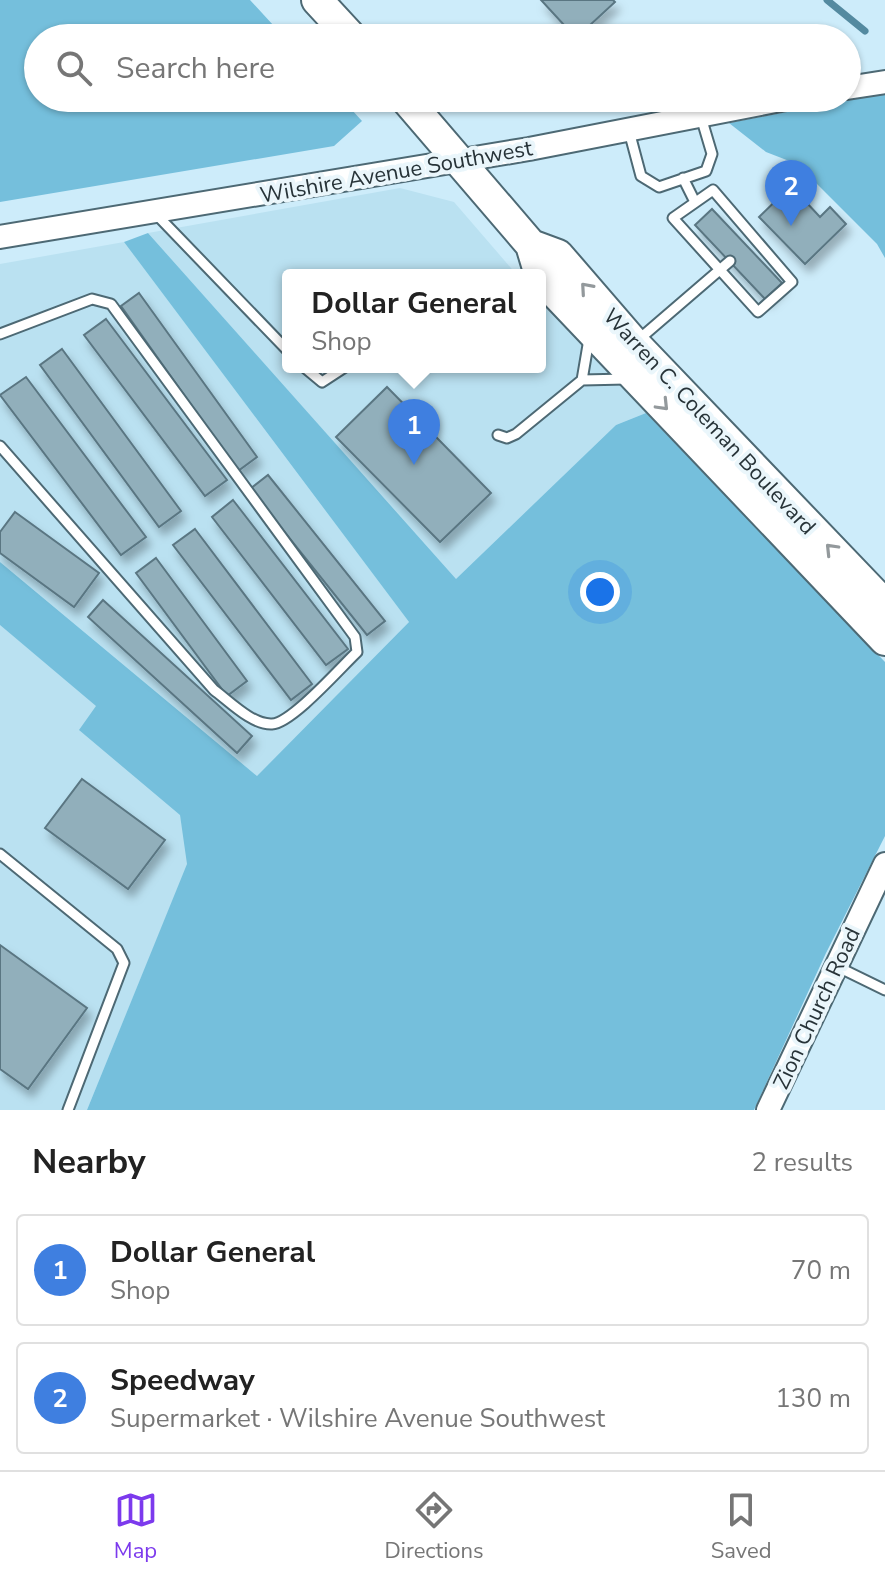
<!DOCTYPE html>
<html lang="en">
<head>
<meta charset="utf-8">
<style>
  :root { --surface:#fff; --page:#f6f6f6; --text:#222; --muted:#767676; --line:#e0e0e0; --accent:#7c3aed }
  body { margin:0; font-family:"Nunito Sans",sans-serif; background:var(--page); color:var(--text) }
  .you { position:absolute; left:600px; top:592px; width:28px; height:28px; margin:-20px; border:6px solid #fff; border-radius:50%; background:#1a73e8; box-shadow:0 0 0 12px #1a73e833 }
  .badge { display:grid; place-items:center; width:52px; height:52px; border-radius:50%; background:var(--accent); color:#fff; font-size:26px; font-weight:700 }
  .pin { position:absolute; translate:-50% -66px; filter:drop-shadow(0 2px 4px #0008) }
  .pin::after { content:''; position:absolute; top:42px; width:28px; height:24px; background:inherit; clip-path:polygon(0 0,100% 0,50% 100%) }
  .popup { position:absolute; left:282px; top:269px; width:264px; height:104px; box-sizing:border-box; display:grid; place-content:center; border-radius:8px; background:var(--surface); filter:drop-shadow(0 2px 6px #0005); font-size:26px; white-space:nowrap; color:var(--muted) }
  .popup b { font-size:30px; color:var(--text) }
  .popup::after { content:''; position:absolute; left:50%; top:100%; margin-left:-16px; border:16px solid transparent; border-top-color:var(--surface) }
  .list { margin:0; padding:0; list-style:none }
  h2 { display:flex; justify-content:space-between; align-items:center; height:104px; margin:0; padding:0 32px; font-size:34px }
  h2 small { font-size:26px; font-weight:400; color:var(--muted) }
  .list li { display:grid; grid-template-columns:52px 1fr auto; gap:24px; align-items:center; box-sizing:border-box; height:112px; margin:0 16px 16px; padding:0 16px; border:2px solid var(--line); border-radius:8px }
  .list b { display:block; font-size:30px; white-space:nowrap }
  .list p { margin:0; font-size:26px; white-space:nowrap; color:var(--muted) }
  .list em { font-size:26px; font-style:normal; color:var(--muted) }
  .icon { flex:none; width:44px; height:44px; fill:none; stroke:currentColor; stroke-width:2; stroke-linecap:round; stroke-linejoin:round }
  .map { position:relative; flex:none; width:885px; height:1110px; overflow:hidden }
  .search { position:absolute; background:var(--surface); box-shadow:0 2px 6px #0004; left:24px; right:24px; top:24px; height:88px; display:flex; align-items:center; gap:20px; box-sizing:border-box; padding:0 28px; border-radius:44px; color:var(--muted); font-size:30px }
  .sheet { height:360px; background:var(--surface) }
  nav { display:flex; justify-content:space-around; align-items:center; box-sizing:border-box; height:112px; border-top:2px solid var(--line); background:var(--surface); font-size:22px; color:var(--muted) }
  nav a { display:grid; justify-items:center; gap:4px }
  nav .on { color:var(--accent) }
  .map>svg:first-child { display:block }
  .built { fill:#bae1f1 }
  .forest { fill:#75bfdc }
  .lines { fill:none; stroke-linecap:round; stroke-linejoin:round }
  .stream { stroke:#548aa0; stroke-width:7 }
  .building { fill:#91afbb; stroke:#5a7682; stroke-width:2; filter:url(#shadow) }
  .service-casing { stroke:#4d6974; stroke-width:13 }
  .tertiary-casing { stroke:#4d6974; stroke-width:26 }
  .trunk-casing { stroke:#4d6974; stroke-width:34 }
  .service { stroke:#fff; stroke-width:9 }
  .tertiary { stroke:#fff; stroke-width:22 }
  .trunk { stroke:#fff; stroke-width:30 }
  .oneway { stroke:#93999c }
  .labels { text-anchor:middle; stroke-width:8; stroke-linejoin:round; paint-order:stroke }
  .street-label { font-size:22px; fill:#273338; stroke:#eaf6fb }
</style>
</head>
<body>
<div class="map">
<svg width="885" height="1110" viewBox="0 0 885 1110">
  <defs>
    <filter id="shadow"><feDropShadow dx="4.5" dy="8" stdDeviation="4" flood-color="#0004"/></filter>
  </defs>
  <rect width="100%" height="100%" fill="#cdecfa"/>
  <!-- built -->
  <path class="built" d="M400,188L454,202L517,275H288V367H540V302L646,413L616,425L456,580L148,233Z
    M124,242L409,622L257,776L0,562V264Z
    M0,625L97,706L80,730L180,814L188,863L87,1110H0Z"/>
  <!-- forest -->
  <path class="forest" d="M0,0H250L285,38H38V98H341L362,121L334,146L0,202Z
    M885,93V258L877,244L797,164L766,152L729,123Z
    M148,233L456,579L616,425L646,413L885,662V836L826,953L754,1110H87L187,864L180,815L79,730L96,706L0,625V562L257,776L409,622L124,242Z"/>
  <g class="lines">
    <!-- stream -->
    <path class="stream" d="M827,0L865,31"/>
  </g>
  <!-- building -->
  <path class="building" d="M541,0H613L615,2L576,38Z
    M791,186L820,217L830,207L846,224L805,264L759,217Z
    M712,209L782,283L765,299L695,225Z
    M139,293L257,457L238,471L121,306Z
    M106,319L227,480L205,496L84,335Z
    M62,349L181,511L159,527L40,365Z
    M26,377L146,537L121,555L0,395Z
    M387,387L491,493L440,542L336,437Z
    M268,475L385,621L367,635L250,489Z
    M233,500L348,649L326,665L212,517Z
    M15,512L99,573L74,607L0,553V532Z
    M195,529L312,684L291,700L173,545Z
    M156,558L247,681L227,696L136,573Z
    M103,600L252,736L237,753L88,617Z
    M82,779L165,840L128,889L45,828Z
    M0,945L87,1008L28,1089L0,1069Z"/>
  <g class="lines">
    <!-- service casing -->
    <g class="service-casing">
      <path id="service" d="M670,98L674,120
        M629,131L641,176L659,187L706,171L712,154L701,117
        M683,178L695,202
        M713,190L792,282L758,312L673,218Z
        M154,212L288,351
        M0,334L92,299L111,304L355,637L357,652C341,667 292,723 272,724C252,725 229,701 214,690L0,446
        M637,341L730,261
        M304,367L322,382L345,367
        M582,380L626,379
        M498,435L507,438L516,434L582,380L589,339
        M0,854L117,949L124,963L68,1110
        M838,967L885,990"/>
    </g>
    <!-- tertiary casing -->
    <g class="tertiary-casing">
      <path id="tertiary" d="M847,88L885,82
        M0,237L529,149L791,98
        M768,1110L885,864"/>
    </g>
    <!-- trunk casing -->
    <g class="trunk-casing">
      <path id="trunk" d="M317,0L352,38
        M405,98L531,245L537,265
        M531,245L558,255L634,343L885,605
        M540,277L885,640"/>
    </g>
    <!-- service -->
    <use href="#service" class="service"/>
    <!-- tertiary -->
    <use href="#tertiary" class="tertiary"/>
    <!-- trunk -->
    <use href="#trunk" class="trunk"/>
  </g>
  <!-- one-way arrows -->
  <defs><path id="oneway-chevron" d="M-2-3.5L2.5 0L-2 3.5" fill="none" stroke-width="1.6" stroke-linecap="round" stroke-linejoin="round" transform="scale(2)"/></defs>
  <g class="oneway">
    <use href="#oneway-chevron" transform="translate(586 288) rotate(-131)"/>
    <use href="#oneway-chevron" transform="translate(663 405) rotate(46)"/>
    <use href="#oneway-chevron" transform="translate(831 549) rotate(-134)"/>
  </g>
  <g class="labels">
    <!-- street labels -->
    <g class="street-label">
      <text transform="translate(396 171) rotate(-10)" y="8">Wilshire Avenue Southwest</text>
      <text transform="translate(710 421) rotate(47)" y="8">Warren C. Coleman Boulevard</text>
      <text transform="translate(816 1008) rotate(-65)" y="8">Zion Church Road</text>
    </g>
  </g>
</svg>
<div class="you"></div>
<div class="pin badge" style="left:414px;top:465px;background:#3f7fe0">1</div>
<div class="popup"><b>Dollar General</b>Shop</div>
<div class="pin badge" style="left:791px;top:226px;background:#3f7fe0">2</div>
<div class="search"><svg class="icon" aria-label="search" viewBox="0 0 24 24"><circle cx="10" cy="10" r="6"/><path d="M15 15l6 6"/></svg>Search here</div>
</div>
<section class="sheet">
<h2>Nearby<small>2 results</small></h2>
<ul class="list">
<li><span class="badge" style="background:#3f7fe0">1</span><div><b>Dollar General</b><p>Shop</p></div><em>70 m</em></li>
<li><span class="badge" style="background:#3f7fe0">2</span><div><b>Speedway</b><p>Supermarket · Wilshire Avenue Southwest</p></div><em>130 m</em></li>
</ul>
</section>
<nav>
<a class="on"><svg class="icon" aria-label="map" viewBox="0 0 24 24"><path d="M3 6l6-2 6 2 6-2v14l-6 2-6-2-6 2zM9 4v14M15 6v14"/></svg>Map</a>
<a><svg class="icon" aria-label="directions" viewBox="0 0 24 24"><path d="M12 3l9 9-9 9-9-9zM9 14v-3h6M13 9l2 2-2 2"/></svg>Directions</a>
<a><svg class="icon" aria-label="saved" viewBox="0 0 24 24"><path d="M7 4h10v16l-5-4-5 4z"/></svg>Saved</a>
</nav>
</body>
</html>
